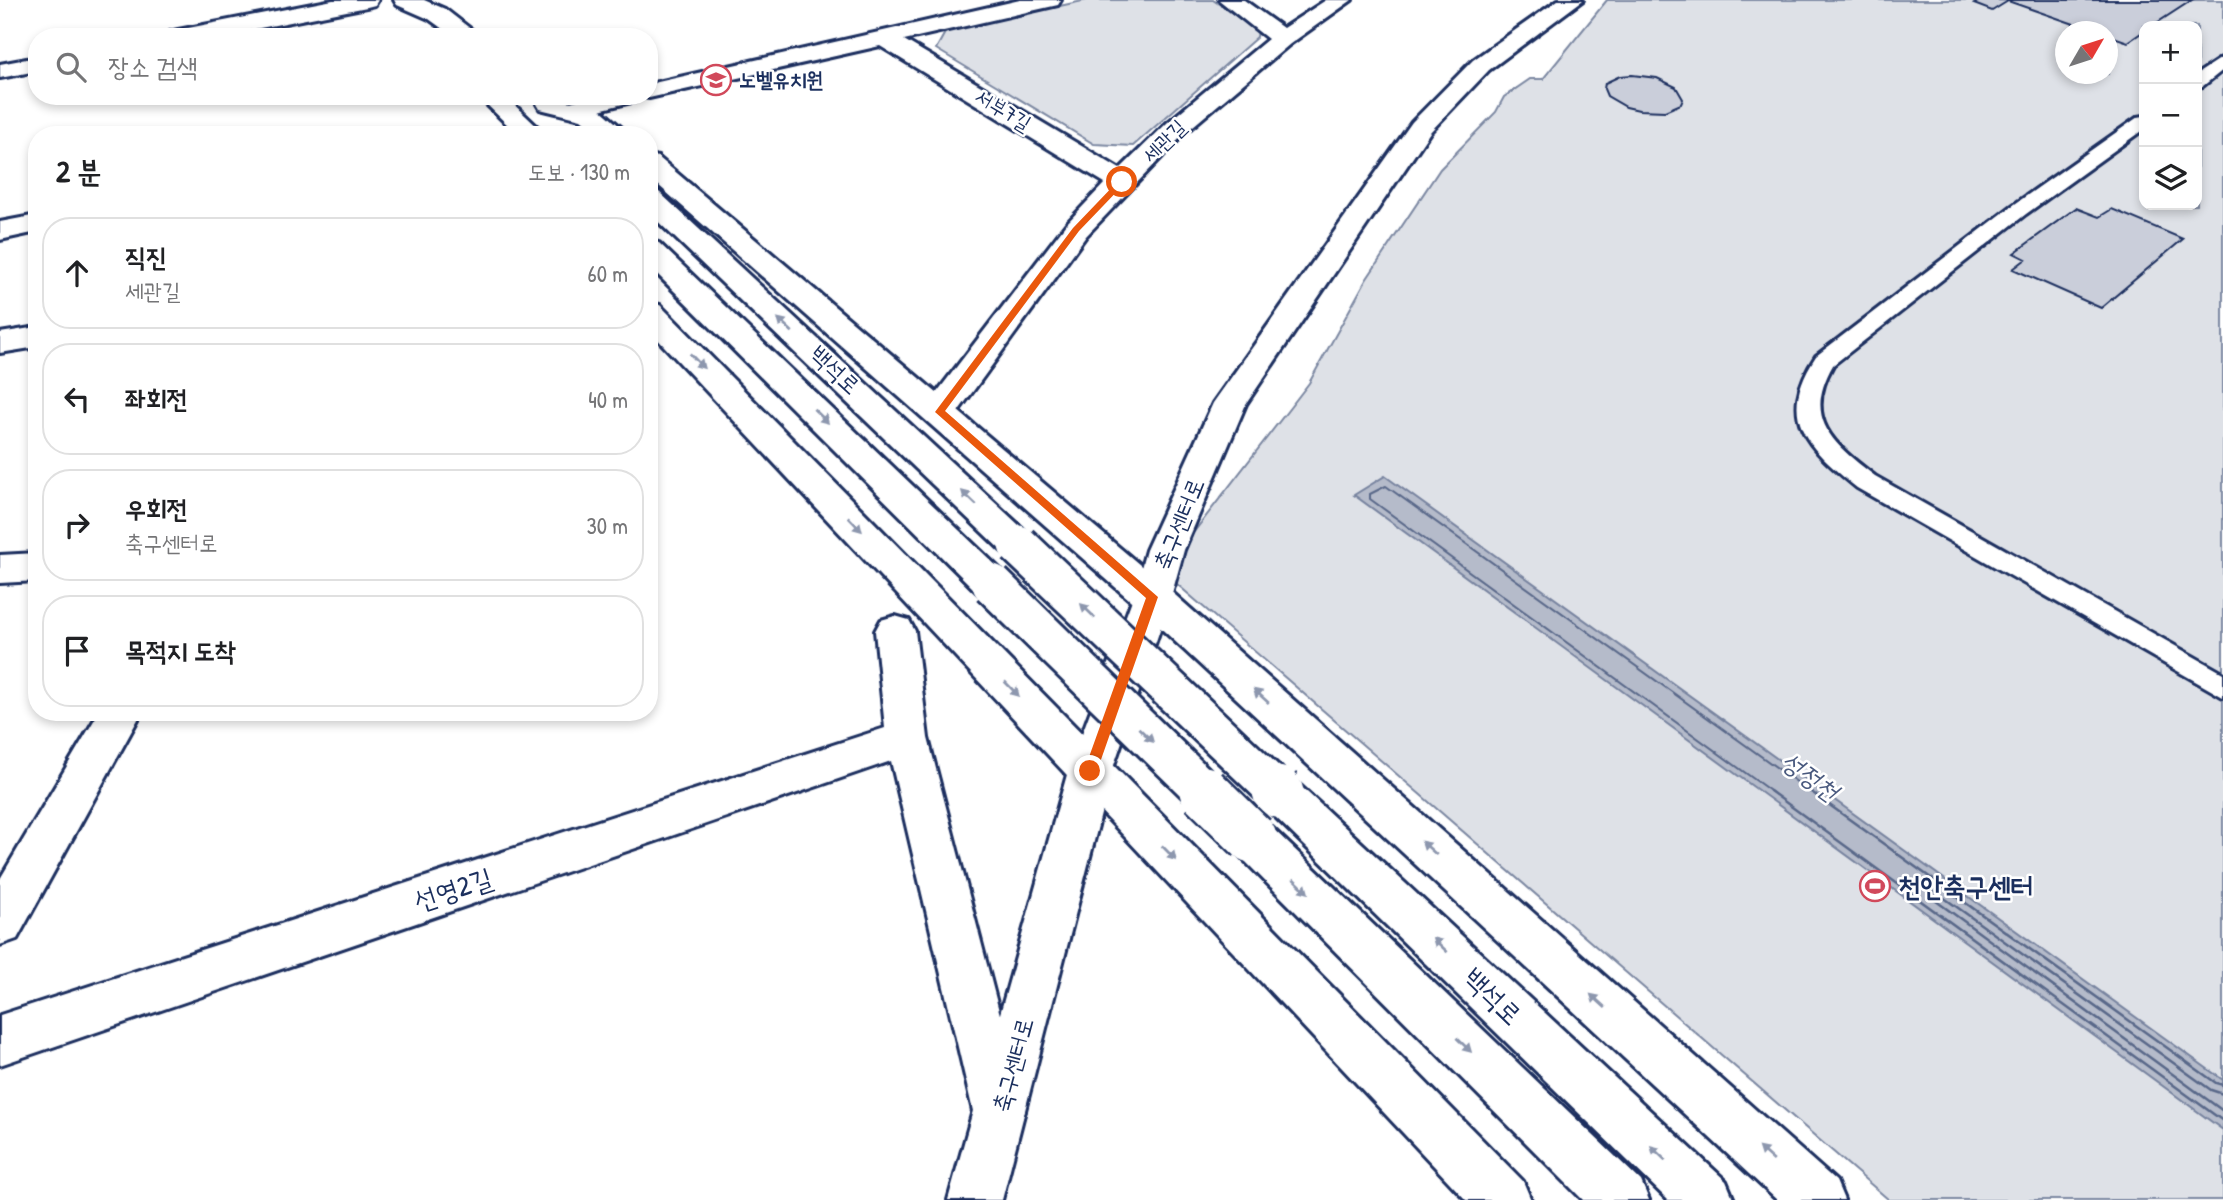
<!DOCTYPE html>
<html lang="ko">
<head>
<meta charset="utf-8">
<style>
  :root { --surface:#fff; --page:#f2f2f2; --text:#202124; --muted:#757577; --line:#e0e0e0 }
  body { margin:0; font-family:"Patrick Hand","Poor Story",sans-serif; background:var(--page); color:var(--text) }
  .controls { position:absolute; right:21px; top:21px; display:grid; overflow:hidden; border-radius:14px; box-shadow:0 4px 10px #0003 }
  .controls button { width:63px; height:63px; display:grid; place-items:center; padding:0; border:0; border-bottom:2px solid var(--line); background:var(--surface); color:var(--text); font:35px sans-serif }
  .compass { position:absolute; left:2055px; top:21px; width:63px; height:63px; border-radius:50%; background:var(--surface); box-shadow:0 4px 10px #0003; rotate:51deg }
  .stop { position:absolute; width:21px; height:21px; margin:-16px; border:5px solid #ea580c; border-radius:50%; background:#fff }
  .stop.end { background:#ea580c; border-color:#fff; box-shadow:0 2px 7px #0008 }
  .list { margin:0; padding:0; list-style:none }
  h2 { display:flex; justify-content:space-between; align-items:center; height:91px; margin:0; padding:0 28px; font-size:30px }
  h2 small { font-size:23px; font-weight:400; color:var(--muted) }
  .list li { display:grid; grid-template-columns:46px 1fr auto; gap:21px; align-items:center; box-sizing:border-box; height:112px; margin:0 14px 14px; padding:0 14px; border:2px solid var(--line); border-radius:28px }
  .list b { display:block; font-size:26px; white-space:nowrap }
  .list p { margin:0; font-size:23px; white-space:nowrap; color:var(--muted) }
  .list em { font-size:23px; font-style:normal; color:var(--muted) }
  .icon { flex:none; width:38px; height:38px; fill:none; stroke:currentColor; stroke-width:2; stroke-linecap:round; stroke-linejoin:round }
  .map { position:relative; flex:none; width:2223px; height:1200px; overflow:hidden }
  .search { position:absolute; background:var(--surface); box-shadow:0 4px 10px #0003; left:28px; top:28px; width:630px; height:77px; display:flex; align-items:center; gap:18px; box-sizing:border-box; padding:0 24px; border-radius:28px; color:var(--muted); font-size:26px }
  .panel { position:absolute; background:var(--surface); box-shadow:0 4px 10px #0003; left:28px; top:126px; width:630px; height:595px; border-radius:28px }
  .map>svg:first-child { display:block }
  .green { fill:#dee1e7; stroke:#7c88a2; stroke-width:2; fill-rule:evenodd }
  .water { fill:#b5bbca; stroke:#77839f; stroke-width:2 }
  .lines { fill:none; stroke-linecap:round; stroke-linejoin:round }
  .shore-far1 { stroke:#596789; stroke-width:2 }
  .shore { stroke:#596789; stroke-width:2.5 }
  .building { fill:#caceda; stroke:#1b2f5e; stroke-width:2 }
  .service-casing { stroke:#1b2f5e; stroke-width:6 }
  .minor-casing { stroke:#1b2f5e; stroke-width:6 }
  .tertiary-casing { stroke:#1b2f5e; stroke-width:6 }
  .secondary-casing { stroke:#1b2f5e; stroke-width:6 }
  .service { fill:#fff; fill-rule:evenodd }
  .minor { fill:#fff; fill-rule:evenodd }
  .tertiary { fill:#fff; fill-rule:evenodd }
  .secondary { fill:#fff; fill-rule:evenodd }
  .secondary-bridge-far1-casing { stroke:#1b2f5e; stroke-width:45; stroke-linecap:butt }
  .secondary-bridge-casing { stroke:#1b2f5e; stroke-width:54; stroke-linecap:butt }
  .secondary-bridge-far1 { stroke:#fff; stroke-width:39 }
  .secondary-bridge { stroke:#fff; stroke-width:49 }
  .oneway { fill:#8d97ae }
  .route { fill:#ea580c }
  .labels { text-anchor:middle; stroke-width:5; stroke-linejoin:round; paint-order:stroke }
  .far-poi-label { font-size:21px; font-weight:bold; fill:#1b2f5e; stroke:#fff; text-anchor:start }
  .far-street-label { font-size:21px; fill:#1b2f5e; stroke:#fff }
  .street-label { font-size:24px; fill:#1b2f5e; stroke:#fff }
  .water-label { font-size:26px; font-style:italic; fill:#49597e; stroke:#fff }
  .near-poi-label { font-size:28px; font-weight:bold; fill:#1b2f5e; stroke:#fff; text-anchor:start }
  .near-street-label { font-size:28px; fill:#1b2f5e; stroke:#fff }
</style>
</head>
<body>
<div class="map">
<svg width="2223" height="1200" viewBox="0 0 2223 1200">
  <rect width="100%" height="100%" fill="#fff"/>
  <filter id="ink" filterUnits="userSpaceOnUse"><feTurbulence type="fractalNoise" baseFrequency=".0143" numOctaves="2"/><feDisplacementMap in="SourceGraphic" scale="14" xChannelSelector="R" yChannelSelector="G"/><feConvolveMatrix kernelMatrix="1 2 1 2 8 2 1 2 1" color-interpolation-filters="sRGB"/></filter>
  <g filter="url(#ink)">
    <!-- green -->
    <path class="green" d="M1087,0H1213L1258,31L1257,37L1133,146L1094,144L936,49L946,31Z
      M1607,0H2223V1200H1889L1163,572L1309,383L1366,280L1440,169L1496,112L1504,97L1530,79H1543ZM2144,26H2197V205H2144ZM2066,32H2108V74H2066Z"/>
    <!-- water -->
    <path class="water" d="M1385,476L2223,1080V1130L1354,495Z"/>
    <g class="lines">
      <!-- shore-far1 -->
      <path class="shore-far1" d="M1773,793L1370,499V494L1386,486L1812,793"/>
      <!-- shore -->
      <path class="shore" d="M1770,791L2223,1121
        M1810,791L2216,1083L2223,1085
        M2223,1094L2211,1090L1936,892L1931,893L1932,898L2223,1111"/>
    </g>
    <!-- building -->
    <path class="building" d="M1981,0H2192L2152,26H2144V31L2128,42L2108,35V32H2097L2008,1L1992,11L1974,4Z
      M1632,75L1657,78L1676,87L1683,99L1681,104L1665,111L1639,110L1626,107L1607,96L1604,89L1605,83L1620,76Z
      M2076,208L2099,217L2112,209L2183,239L2101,308L2013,269L2026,259L2014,253Z"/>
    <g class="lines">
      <!-- service casing -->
      <g class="service-casing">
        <path id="service" d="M2223,57V70L2203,86L2197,87V74Z
          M2144,116V129L2026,214L1833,365C1802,419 1833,444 1875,476L2223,673V697L1857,488C1808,448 1775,418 1816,356L2012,206L2138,117Z"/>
      </g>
      <!-- minor casing -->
      <g class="minor-casing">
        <path id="minor" d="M1020,0H1061L1058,5L904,40L1120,169L1168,122L1268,39L1219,0H1244L1283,28L1326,0H1352L1290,44L1186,132L1132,188L1086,236L952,420L940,423L928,420L923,412L928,404L1066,224L1105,183L880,46L649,98L640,96H649V84Z
          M593,96H638L635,101L575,116L566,113L562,108L566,103Z
          M37,215V232L0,240V222Z
          M37,327V347L0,353V333Z
          M37,553V581L0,583V555Z
          M895,616L909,620L915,631L928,738L1025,1111L1018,1130L999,1137L980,1130L973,1111L891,761L0,1065V1015L885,728L875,631L881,620Z
          M99,712H142L17,939L0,945V879Z"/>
      </g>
      <!-- tertiary casing -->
      <g class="tertiary-casing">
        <path id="tertiary" d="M333,0H378L375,5L367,7L214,37H167L170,32L178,30Z
          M1558,0H1583L1489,70L1430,132L1246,404L1184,550L1171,597L1112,771L1002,1200H948L1068,771L1133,597L1146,550L1213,403L1412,122L1473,60Z
          M37,57V71L0,78V64Z"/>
      </g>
      <!-- secondary casing -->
      <g class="secondary-casing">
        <path id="secondary" d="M394,0H424L445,9L481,37H454L429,19L397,5Z
          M478,96H505L546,135H518Z
          M549,97L599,108L630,135H601L581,119L540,109L537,104L540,99Z
          M649,155L658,157L1166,587L1836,1181L1844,1200H1777L1138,607L649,177Z
          M649,190L659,192L1031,536L1037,545L1031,554L1018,558L1005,554L649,213Z
          M649,240L659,243L1005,574L1011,584L1005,594L992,598L979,594L649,266Z
          M649,303L660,305L1523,1181L1531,1200H1466L649,330Z
          M1279,774L1294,780L1726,1181L1734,1200H1668L1264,806L1257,793L1264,780Z
          M1252,818L1268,824L1641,1181L1649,1200H1583L1236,852L1230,838L1236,824Z"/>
      </g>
      <!-- service -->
      <use href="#service" class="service"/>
      <!-- minor -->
      <use href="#minor" class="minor"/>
      <!-- tertiary -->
      <use href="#tertiary" class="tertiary"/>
      <!-- secondary -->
      <use href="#secondary" class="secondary"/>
      <!-- secondary-bridge-far1 casing -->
      <g class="secondary-bridge-far1-casing">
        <path id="secondary-bridge-far1" d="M1018,545L1279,793
          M992,584L1206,793"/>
      </g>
      <!-- secondary-bridge casing -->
      <g class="secondary-bridge-casing">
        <path id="secondary-bridge" d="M1204,791L1252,838
          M1277,791L1279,793"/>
      </g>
      <!-- secondary-bridge-far1 -->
      <use href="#secondary-bridge-far1" class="secondary-bridge-far1"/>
      <!-- secondary-bridge -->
      <use href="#secondary-bridge" class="secondary-bridge"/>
    </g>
    <!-- one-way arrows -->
    <defs><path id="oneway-solid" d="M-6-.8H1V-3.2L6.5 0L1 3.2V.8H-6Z" transform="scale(1.75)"/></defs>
    <g class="oneway">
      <use href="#oneway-solid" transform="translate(785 325) rotate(-137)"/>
      <use href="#oneway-solid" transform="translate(697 361) rotate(46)"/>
      <use href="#oneway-solid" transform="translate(821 416) rotate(44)"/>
      <use href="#oneway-solid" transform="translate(969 498) rotate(-136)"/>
      <use href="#oneway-solid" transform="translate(855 524) rotate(46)"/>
      <use href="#oneway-solid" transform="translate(1088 611) rotate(-136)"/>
      <use href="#oneway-solid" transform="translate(1012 689) rotate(46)"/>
      <use href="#oneway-solid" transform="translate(1261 696) rotate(-138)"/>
      <use href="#oneway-solid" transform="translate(1146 735) rotate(44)"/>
      <use href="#oneway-solid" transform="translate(1429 848) rotate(-138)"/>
      <use href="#oneway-solid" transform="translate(1169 853) rotate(46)"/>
      <use href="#oneway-solid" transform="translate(1301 886) rotate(44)"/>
      <use href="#oneway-solid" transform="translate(1440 945) rotate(-136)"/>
      <use href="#oneway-solid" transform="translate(1598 1001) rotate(-138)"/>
      <use href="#oneway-solid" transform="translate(1464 1045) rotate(44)"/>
      <use href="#oneway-solid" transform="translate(1658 1153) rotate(-136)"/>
      <use href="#oneway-solid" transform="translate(1766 1154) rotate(-138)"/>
    </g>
  </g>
  <!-- route -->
  <path class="route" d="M1119,180L1126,182L1079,231L945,411L1158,597L1097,771L1090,777L1084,771L1146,598L935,412L1073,228Z"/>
  <!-- icons -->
  <defs>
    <g id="school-ring" transform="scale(1.575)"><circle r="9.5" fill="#fff" stroke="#d1495b" stroke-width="1.5"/><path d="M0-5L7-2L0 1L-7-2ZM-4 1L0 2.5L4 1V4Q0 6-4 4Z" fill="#d1495b"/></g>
    <g id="stadium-ring" transform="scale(1.575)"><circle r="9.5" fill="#fff" stroke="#d1495b" stroke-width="1.5"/><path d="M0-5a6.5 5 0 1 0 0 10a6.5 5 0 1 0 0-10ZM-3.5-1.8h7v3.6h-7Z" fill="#d1495b"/></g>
  </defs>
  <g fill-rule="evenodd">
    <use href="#school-ring" x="716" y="80"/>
    <use href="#stadium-ring" x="1875" y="886"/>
  </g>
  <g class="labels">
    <!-- far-poi labels -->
    <g class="far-poi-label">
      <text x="739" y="87">노벨유치원</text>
    </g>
    <!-- far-street labels -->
    <g class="far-street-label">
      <text transform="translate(1003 110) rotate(31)" y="7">서부7길</text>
      <text transform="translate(1164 141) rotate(-44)" y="7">세관길</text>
    </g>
    <!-- street labels -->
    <g class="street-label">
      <text transform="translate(835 370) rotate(43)" y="8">백석로</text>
      <text transform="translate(1179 524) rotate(-68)" y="8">축구센터로</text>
      <text transform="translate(1013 1065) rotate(-75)" y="8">축구센터로</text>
    </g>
    <!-- water labels -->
    <g class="water-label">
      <text transform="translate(1810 776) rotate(36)" y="9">성정천</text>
    </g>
    <!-- near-poi labels -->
    <g class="near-poi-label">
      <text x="1898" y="896">천안축구센터</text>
    </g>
    <!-- near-street labels -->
    <g class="near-street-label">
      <text transform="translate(453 889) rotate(-18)" y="10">선영2길</text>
      <text transform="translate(1493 996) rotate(44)" y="10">백석로</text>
    </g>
  </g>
</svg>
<div class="controls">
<button>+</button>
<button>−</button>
<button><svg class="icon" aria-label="layers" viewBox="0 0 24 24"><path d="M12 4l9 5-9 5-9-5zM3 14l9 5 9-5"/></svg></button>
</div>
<svg class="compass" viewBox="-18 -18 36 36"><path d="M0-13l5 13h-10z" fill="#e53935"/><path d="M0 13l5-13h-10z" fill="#757577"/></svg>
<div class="stop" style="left:1122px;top:182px"></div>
<div class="stop end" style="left:1090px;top:771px"></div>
<div class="search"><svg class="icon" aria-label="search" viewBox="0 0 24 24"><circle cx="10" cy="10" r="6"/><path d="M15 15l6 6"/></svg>장소 검색</div>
<section class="panel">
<h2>2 분<small>도보 · 130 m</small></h2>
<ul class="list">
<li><svg class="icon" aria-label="ahead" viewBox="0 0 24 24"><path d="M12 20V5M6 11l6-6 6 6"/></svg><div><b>직진</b><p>세관길</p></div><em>60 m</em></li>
<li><svg class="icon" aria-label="left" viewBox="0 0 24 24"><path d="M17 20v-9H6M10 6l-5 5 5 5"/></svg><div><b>좌회전</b></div><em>40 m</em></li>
<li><svg class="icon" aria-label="right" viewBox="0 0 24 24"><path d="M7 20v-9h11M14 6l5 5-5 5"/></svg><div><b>우회전</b><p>축구센터로</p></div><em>30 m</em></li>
<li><svg class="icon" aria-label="arrive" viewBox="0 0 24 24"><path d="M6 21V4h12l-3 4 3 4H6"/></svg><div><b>목적지 도착</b></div></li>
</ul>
</section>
</div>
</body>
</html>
